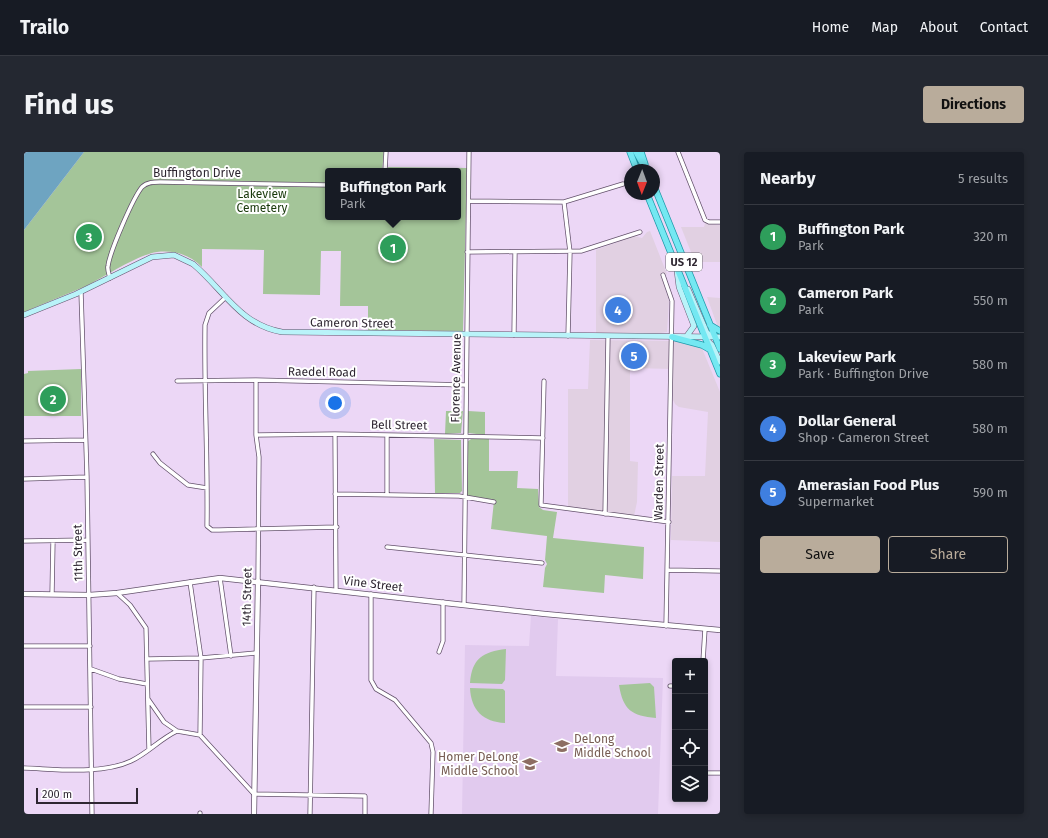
<!DOCTYPE html>
<html lang="en">
<head>
<meta charset="utf-8">
<style>
  :root { --surface:#171b24; --page:#242831; --text:#f1f3f6; --muted:#9ea1a6; --line:#363941; --accent:#b9ac9b }
  body { margin:0; font-family:"Fira Sans",sans-serif; background:var(--page); color:var(--text) }
  .controls { position:absolute; right:12px; bottom:12px; display:grid; overflow:hidden; border-radius:4px; box-shadow:0 2px 6px #0003 }
  .controls button { width:36px; height:36px; display:grid; place-items:center; padding:0; border:0; border-bottom:1px solid var(--line); background:var(--surface); color:var(--text); font:20px sans-serif }
  .compass { position:absolute; left:600px; top:12px; width:36px; height:36px; border-radius:50%; background:var(--surface); box-shadow:0 2px 6px #0003; rotate:181deg }
  .scale { position:absolute; left:12px; bottom:10px; width:102px; box-sizing:border-box; padding-left:4px; border:2px solid #2f2732; border-top:0; font-size:11px; line-height:14px; white-space:nowrap; color:#2f2732; -webkit-text-stroke:3px #fff; paint-order:stroke }
  .you { position:absolute; left:311px; top:251px; width:14px; height:14px; margin:-10px; border:3px solid #fff; border-radius:50%; background:#1a73e8; box-shadow:0 0 0 6px #1a73e833 }
  .badge { display:grid; place-items:center; width:26px; height:26px; border-radius:50%; background:var(--accent); color:#fff; font-size:13px; font-weight:700 }
  .pin { position:absolute; translate:-50% -50%; border:2px solid #fff; box-shadow:0 1px 4px #0006 }
  .popup { position:absolute; left:301px; top:16px; width:136px; height:52px; box-sizing:border-box; display:grid; place-content:center; border-radius:4px; background:var(--surface); filter:drop-shadow(0 1px 3px #0005); font-size:13px; white-space:nowrap; color:var(--muted) }
  .popup b { font-size:15px; color:var(--text) }
  .popup::after { content:''; position:absolute; left:50%; top:100%; margin-left:-8px; border:8px solid transparent; border-top-color:var(--surface) }
  .list { margin:0; padding:0; list-style:none }
  h2 { display:flex; justify-content:space-between; align-items:center; height:52px; margin:0; padding:0 16px; font-size:17px }
  h2 small { font-size:13px; font-weight:400; color:var(--muted) }
  .list li { display:grid; grid-template-columns:26px 1fr auto; gap:12px; align-items:center; box-sizing:border-box; height:64px; padding:0 16px; border-top:1px solid var(--line) }
  .list b { display:block; font-size:15px; white-space:nowrap }
  .list p { margin:0; font-size:13px; white-space:nowrap; color:var(--muted) }
  .list em { font-size:13px; font-style:normal; color:var(--muted) }
  .actions { display:flex; gap:8px; padding:12px 16px }
  .actions a { flex:1; padding:9px 0; border:1px solid var(--accent); border-radius:4px; text-align:center; font-size:14px; color:var(--accent) }
  .actions .main { background:var(--accent); color:#111 }
  .icon { flex:none; width:22px; height:22px; fill:none; stroke:currentColor; stroke-width:2; stroke-linecap:round; stroke-linejoin:round }
  .map { position:relative; flex:none; width:696px; height:662px; overflow:hidden; border-radius:4px }
  header { display:flex; align-items:center; gap:24px; box-sizing:border-box; height:56px; padding:0 20px; background:var(--surface); border-bottom:1px solid var(--line) }
  header strong { font-size:19px }
  nav { display:flex; gap:22px; margin-inline-start:auto; font-size:14px }
  .intro { display:flex; align-items:center; justify-content:space-between; box-sizing:border-box; height:96px; padding:0 24px }
  h1 { margin:0; font-size:28px }
  .button { padding:10px 18px; border-radius:4px; background:var(--accent); color:#111; font-size:14px; font-weight:700 }
  main { display:flex; gap:24px; padding:0 24px }
  aside { flex:1; background:var(--surface); border-radius:4px; box-shadow:0 2px 6px #0003 }
  .map>svg:first-child { display:block }
  .commercial { fill:#e1d0e2 }
  .built { fill:#e1caee }
  .green { fill:#a4c599 }
  .water { fill:#6ea4c1 }
  .lines { fill:none; stroke-linecap:round; stroke-linejoin:round }
  .minor-casing { stroke:#64526c; stroke-width:5 }
  .tertiary-casing { stroke:#64526c; stroke-width:6 }
  .secondary-casing { stroke:#64526c; stroke-width:6 }
  .primary-casing { stroke:#1f9aaa; stroke-width:7 }
  .minor { stroke:#fff; stroke-width:3.5 }
  .tertiary { stroke:#fff; stroke-width:4.5 }
  .secondary { stroke:#b9f3f9; stroke-width:5 }
  .primary { stroke:#74e8f2; stroke-width:5.5 }
  .labels { text-anchor:middle; stroke-width:4; stroke-linejoin:round; paint-order:stroke }
  .shield { fill:#fff; stroke:#6d6870; stroke-width:1 }
  .shield-label { font-size:11px; font-weight:bold; fill:#2f2732 }
  .street-label { font-size:12px; fill:#2f2732; stroke:#fff }
  .park-label { font-size:12px; fill:#1a3a0c; stroke:#fff }
  .education-label { font-size:12px; fill:#785e54; stroke:#fff; text-anchor:start }
</style>
</head>
<body>
<header>
<strong>Trailo</strong>
<nav><a>Home</a><a>Map</a><a>About</a><a>Contact</a></nav>
</header>
<div class="intro"><h1>Find us</h1><a class="button">Directions</a></div>
<main>
<div class="map">
<svg width="696" height="662" viewBox="0 0 696 662">
  <rect width="100%" height="100%" fill="#ecd7f6"/>
  <!-- commercial -->
  <path class="commercial" d="M681,71L696,73V110H671L657,75H680Z
    M626,79L643,122L637,124L645,149L643,180L631,182L572,181V98L610,84L618,86L623,80Z
    M683,145L696,146V178H695Z
    M566,188L658,189L677,194L696,240V390L647,388L648,324H681L684,260L655,255L651,252L649,248V217L606,216V309L614,310L613,350L610,364L544,356V237H564Z"/>
  <!-- built -->
  <path class="built" d="M507,464L534,467L532,524L639,526L634,662H438L441,493L505,494Z"/>
  <!-- green -->
  <path class="green" d="M60,0H360L358,19H304V31H291L290,33L304,34V65H434V19H364V15L443,16L439,179L344,178V154H316L317,99H297L296,143L239,142L240,98L178,97V115C166,103 151,98 133,100C113,103 82,124 62,134C42,143 20,151 0,160V78Z
    M57,217V264H0V222L4,221V219Z
    M422,259H439L437,281L421,282Z
    M444,259L461,260V283L444,281Z
    M410,287L437,288L438,339L436,341H411Z
    M447,287H465V319H494L493,336L514,337L515,355L519,358L533,360L529,386L620,395L619,427L581,423L580,441L519,435L521,416L523,412L521,408L523,384L467,377L470,349L443,344V290Z
    M482,497L481,528L478,532L446,531C448,506 459,500 482,497Z
    M626,531L630,535L632,566C608,564 599,558 595,533Z
    M446,536L479,537L481,539V571C459,570 447,558 446,536Z"/>
  <!-- water -->
  <path class="water" d="M0,0H60L0,78Z"/>
  <g class="lines">
    <!-- minor casing -->
    <g class="minor-casing">
      <path id="minor" d="M654,0L681,68L685,70H696
        M361,19L362,0
        M445,49L540,50L599,32
        M540,50L546,100L544,184
        M443,100L557,99L616,80
        M639,123L648,149L642,474
        M86,126C85,122 83,117 84,114C86,99 109,46 118,35C123,30 130,30 136,30L304,33
        M57,140L63,325L68,662
        M202,145L185,161L181,173C180,240 184,307 183,374L188,378H195L313,375
        M490,183L491,101
        M232,228V283L235,305L234,429
        M153,229L232,228L442,233
        M520,229L517,353L645,370
        M311,282L312,438
        M232,283L311,282L519,286
        M0,289L61,288
        M129,302L136,311L164,333L183,336
        M0,327L63,325
        M311,342L435,344L470,350
        M363,342V283
        M581,362L584,185
        M0,389L64,388
        M363,395L518,411
        M644,418L696,419
        M196,426L207,504
        M166,430L177,506L176,583
        M93,441L106,453L122,476L125,598
        M28,442L29,389
        M347,442V528L352,537L371,548L407,591L409,600L407,662
        M440,453L445,0
        M0,494H66
        M415,500L419,489V450
        M123,507L177,506L232,501
        M679,509L681,477
        M67,517L95,527L123,532
        M646,534H651
        M124,547L140,570L153,579L176,583L230,642L341,644V662
        M0,555H67
        M0,616C32,617 77,623 107,609C124,601 136,587 153,579
        M681,621H696
        M176,662V661
        M286,662L290,435"/>
    </g>
    <!-- tertiary casing -->
    <g class="tertiary-casing">
      <path id="tertiary" d="M0,442L65,443L93,441L196,426L521,462L696,478
        M230,662L234,429"/>
    </g>
    <!-- secondary casing -->
    <g class="secondary-casing">
      <path id="secondary" d="M653,119L655,135L670,174L662,185
        M664,137L683,181L690,185
        M0,163L52,142L128,105L150,103L169,112C199,137 216,173 258,180L696,185
        M681,186L688,193L696,210"/>
    </g>
    <!-- primary casing -->
    <g class="primary-casing">
      <path id="primary" d="M606,0L613,18
        M612,0L622,18
        M617,0L621,12
        M630,34L696,197
        M623,42L696,222
        M686,173L696,179
        M648,185L678,193L685,197"/>
    </g>
    <!-- minor -->
    <use href="#minor" class="minor"/>
    <!-- tertiary -->
    <use href="#tertiary" class="tertiary"/>
    <!-- secondary -->
    <use href="#secondary" class="secondary"/>
    <!-- primary -->
    <use href="#primary" class="primary"/>
  </g>
  <!-- icons -->
  <defs>
    <g id="school-bare" transform="scale(1.2)"><path d="M0-5L7-2L0 1L-7-2ZM-4 1L0 2.5L4 1V4Q0 6-4 4Z" fill="#8d6e63" stroke="#fff" stroke-width="2.5" paint-order="stroke"/></g>
  </defs>
  <g fill-rule="evenodd">
    <use href="#school-bare" x="538" y="594"/>
    <use href="#school-bare" x="506" y="612"/>
  </g>
  <g class="labels">
    <!-- shield labels -->
    <rect class="shield" x="642" y="101" width="36" height="18" rx="3"/>
    <g class="shield-label">
      <text x="660" y="114">US 12</text>
    </g>
    <!-- street labels -->
    <g class="street-label">
      <text x="173" y="25">Buffington Drive</text>
      <text transform="translate(328 171) rotate(1)" y="4">Cameron Street</text>
      <text transform="translate(298 220) rotate(1)" y="4">Raedel Road</text>
      <text transform="translate(432 226) rotate(-89)" y="4">Florence Avenue</text>
      <text transform="translate(375 273) rotate(1)" y="4">Bell Street</text>
      <text transform="translate(635 330) rotate(-89)" y="4">Warden Street</text>
      <text transform="translate(54 401) rotate(-91)" y="4">11th Street</text>
      <text transform="translate(349 432) rotate(7)" y="4">Vine Street</text>
      <text transform="translate(223 445) rotate(-89)" y="4">14th Street</text>
    </g>
    <!-- park labels -->
    <g class="park-label">
      <text x="238" y="46">Lakeview<tspan x="238" dy="14">Cemetery</tspan></text>
    </g>
    <!-- education labels -->
    <g class="education-label">
      <text x="550" y="591">DeLong<tspan x="550" dy="14">Middle School</tspan></text>
      <text x="494" y="609" text-anchor="end">Homer DeLong<tspan x="494" dy="14">Middle School</tspan></text>
    </g>
  </g>
</svg>
<div class="controls">
<button>+</button>
<button>−</button>
<button><svg class="icon" aria-label="locate" viewBox="0 0 24 24"><circle cx="12" cy="12" r="6"/><path d="M12 2v4M12 18v4M2 12h4M18 12h4"/></svg></button>
<button><svg class="icon" aria-label="layers" viewBox="0 0 24 24"><path d="M12 4l9 5-9 5-9-5zM3 14l9 5 9-5"/></svg></button>
</div>
<svg class="compass" viewBox="-18 -18 36 36"><path d="M0-13l5 13h-10z" fill="#e53935"/><path d="M0 13l5-13h-10z" fill="#9ea1a6"/></svg>
<div class="scale">200 m</div>
<div class="you"></div>
<div class="pin badge" style="left:369px;top:96px;background:#2e9e5b">1</div>
<div class="popup"><b>Buffington Park</b>Park</div>
<div class="pin badge" style="left:29px;top:247px;background:#2e9e5b">2</div>
<div class="pin badge" style="left:65px;top:85px;background:#2e9e5b">3</div>
<div class="pin badge" style="left:594px;top:158px;background:#3f7fe0">4</div>
<div class="pin badge" style="left:610px;top:204px;background:#3f7fe0">5</div>
</div>
<aside>
<h2>Nearby<small>5 results</small></h2>
<ul class="list">
<li><span class="badge" style="background:#2e9e5b">1</span><div><b>Buffington Park</b><p>Park</p></div><em>320 m</em></li>
<li><span class="badge" style="background:#2e9e5b">2</span><div><b>Cameron Park</b><p>Park</p></div><em>550 m</em></li>
<li><span class="badge" style="background:#2e9e5b">3</span><div><b>Lakeview Park</b><p>Park · Buffington Drive</p></div><em>580 m</em></li>
<li><span class="badge" style="background:#3f7fe0">4</span><div><b>Dollar General</b><p>Shop · Cameron Street</p></div><em>580 m</em></li>
<li><span class="badge" style="background:#3f7fe0">5</span><div><b>Amerasian Food Plus</b><p>Supermarket</p></div><em>590 m</em></li>
</ul>
<div class="actions"><a class="main">Save</a><a>Share</a></div>
</aside>
</main>
</body>
</html>
